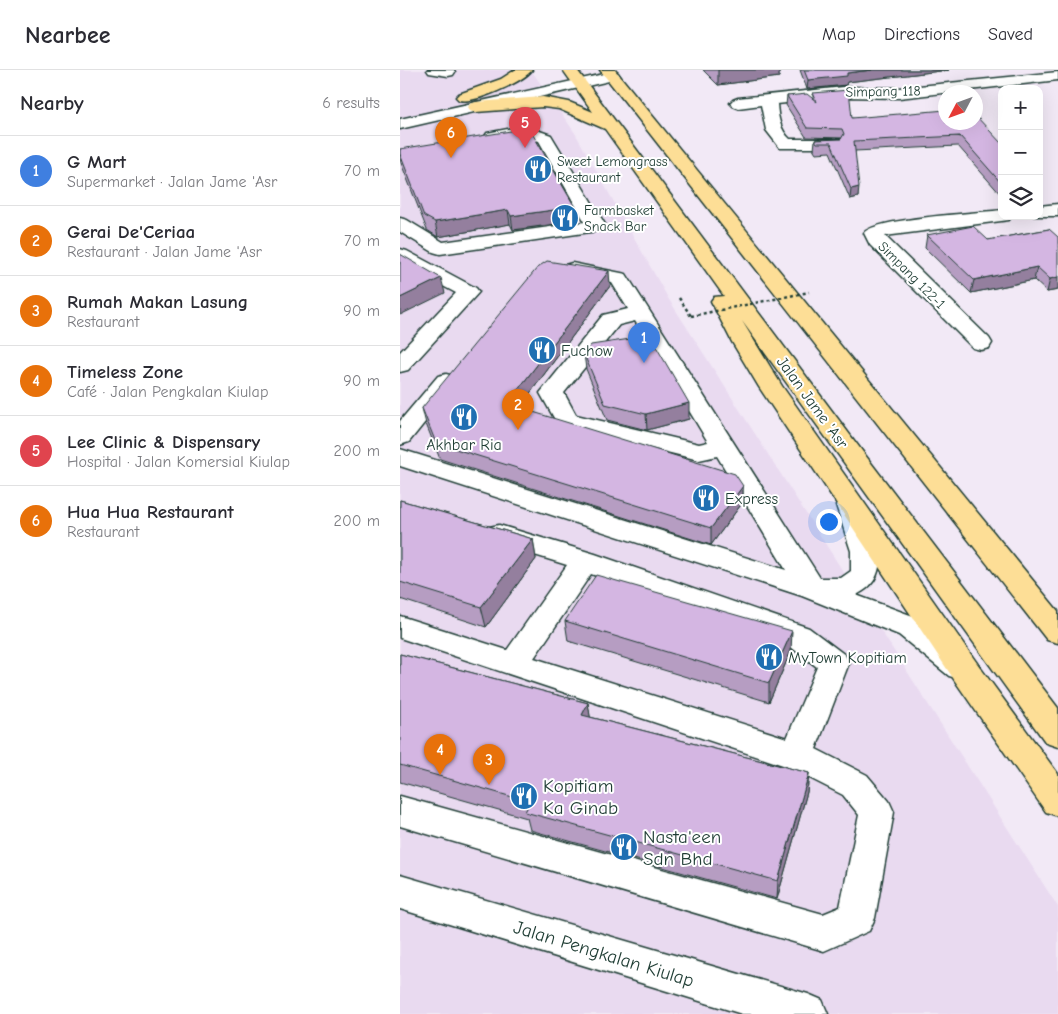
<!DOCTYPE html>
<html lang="en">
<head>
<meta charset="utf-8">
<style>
  :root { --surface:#fff; --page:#f2f2f3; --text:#2b2b33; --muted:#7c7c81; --line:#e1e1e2; --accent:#1f6fb2 }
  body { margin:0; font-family:"Comic Neue",sans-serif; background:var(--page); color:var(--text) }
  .controls { position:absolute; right:15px; top:15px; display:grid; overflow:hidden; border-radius:10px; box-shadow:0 5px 20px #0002 }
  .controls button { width:45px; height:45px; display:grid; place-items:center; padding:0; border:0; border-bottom:1px solid var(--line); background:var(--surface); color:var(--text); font:25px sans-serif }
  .compass { position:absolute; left:538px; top:15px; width:45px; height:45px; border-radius:50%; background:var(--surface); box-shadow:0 5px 20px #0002; rotate:229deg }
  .you { position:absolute; left:428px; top:451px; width:18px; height:18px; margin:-12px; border:4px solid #fff; border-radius:50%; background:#1a73e8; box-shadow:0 0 0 8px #1a73e833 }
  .badge { display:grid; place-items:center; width:32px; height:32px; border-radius:50%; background:var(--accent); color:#fff; font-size:16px; font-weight:700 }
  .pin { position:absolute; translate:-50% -41px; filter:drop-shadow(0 1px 2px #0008) }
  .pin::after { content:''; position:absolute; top:26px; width:18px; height:15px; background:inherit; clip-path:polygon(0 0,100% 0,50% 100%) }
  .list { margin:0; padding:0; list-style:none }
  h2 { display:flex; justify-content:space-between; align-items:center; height:65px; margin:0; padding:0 20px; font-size:21px }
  h2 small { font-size:16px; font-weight:400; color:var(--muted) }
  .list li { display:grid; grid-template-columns:32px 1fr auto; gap:15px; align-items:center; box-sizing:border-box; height:70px; padding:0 20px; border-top:1px solid var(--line) }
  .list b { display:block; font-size:19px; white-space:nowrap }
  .list p { margin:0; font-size:16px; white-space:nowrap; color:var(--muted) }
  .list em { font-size:16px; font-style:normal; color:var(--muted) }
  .icon { flex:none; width:28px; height:28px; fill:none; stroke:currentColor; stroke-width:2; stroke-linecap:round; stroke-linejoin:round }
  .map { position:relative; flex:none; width:658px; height:944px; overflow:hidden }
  header { display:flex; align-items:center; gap:30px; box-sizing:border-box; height:70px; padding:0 25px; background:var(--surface); border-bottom:1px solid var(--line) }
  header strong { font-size:24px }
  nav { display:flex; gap:28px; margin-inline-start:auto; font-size:18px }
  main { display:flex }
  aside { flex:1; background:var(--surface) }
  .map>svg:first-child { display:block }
  .built { fill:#e9daf0 }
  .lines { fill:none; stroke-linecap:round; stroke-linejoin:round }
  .minor-casing { stroke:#1f3d34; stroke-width:3 }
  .major-casing { stroke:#1f3d34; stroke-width:3 }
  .path { stroke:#1f3d34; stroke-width:2.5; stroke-dasharray:3 3; stroke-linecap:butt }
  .minor { fill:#fff; fill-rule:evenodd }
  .major { fill:#fdde96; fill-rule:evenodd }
  .path-bridge { stroke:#1f3d34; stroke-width:2.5; stroke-dasharray:3 3; stroke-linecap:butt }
  .wall { fill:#b69dc2; stroke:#1f3d34 }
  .shaded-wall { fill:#947f9e; stroke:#1f3d34 }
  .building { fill:#d4b6e2; stroke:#1f3d34 }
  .labels { text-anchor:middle; stroke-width:4; stroke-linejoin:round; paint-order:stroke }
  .far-street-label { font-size:14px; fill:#1f3d34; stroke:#fff }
  .far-poi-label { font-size:14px; fill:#1f3d34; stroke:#fff; text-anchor:start }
  .poi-label { font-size:16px; fill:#1f3d34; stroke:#fff; text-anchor:start }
  .street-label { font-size:16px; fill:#1f3d34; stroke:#fff }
  .near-poi-label { font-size:19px; fill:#1f3d34; stroke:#fff; text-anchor:start }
  .near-street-label { font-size:19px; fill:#1f3d34; stroke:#fff }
</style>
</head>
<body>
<header>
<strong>Nearbee</strong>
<nav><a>Map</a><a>Directions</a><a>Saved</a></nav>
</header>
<main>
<aside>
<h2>Nearby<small>6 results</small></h2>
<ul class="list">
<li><span class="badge" style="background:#3f7fe0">1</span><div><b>G Mart</b><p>Supermarket · Jalan Jame 'Asr</p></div><em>70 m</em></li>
<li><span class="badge" style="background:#e8710a">2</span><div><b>Gerai De'Ceriaa</b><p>Restaurant · Jalan Jame 'Asr</p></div><em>70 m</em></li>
<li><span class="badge" style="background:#e8710a">3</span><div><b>Rumah Makan Lasung</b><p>Restaurant</p></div><em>90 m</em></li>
<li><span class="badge" style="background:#e8710a">4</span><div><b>Timeless Zone</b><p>Café · Jalan Pengkalan Kiulap</p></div><em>90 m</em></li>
<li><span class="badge" style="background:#e0444e">5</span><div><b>Lee Clinic &amp; Dispensary</b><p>Hospital · Jalan Komersial Kiulap</p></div><em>200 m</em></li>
<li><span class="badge" style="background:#e8710a">6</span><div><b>Hua Hua Restaurant</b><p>Restaurant</p></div><em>200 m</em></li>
</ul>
</aside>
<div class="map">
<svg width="658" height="944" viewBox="0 0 658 944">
  <rect width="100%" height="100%" fill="#f2e9f6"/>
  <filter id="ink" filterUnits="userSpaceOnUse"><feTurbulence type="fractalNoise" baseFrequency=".02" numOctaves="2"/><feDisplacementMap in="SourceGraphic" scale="10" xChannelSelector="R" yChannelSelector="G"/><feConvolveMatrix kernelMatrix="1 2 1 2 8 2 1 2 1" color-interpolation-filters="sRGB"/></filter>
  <g filter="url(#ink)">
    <!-- built -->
    <path class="built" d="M0,0H131L175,63L268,228L658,837V944H0Z"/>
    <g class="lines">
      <!-- minor casing -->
      <g class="minor-casing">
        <path id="minor" d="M27,0H54L55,2L53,5L48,6L29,3Z
          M213,2L218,3L220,6L218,9L0,59V49Z
          M658,2V10L499,28L444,27L377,34C378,47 380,60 390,69H440L442,73L440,77L434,78H380L366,60L361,35L338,38L333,36L330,33L333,30L338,28L444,17L499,18Z
          M113,58H131L151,65L206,156L204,160L40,184L33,182L0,162V148L7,150L43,172L185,152L139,71C118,63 105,74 87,69L85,66L87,63Z
          M658,134V146H634H639V136Z
          M602,140V146H611L609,150L485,166L589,268L592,273L589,278L581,280L573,278L470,175L464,163C475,148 579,143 602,140Z
          M0,179L7,181L76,218L79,222L8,300L0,302V282L56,223L0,193Z
          M172,193L226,204L420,508H441L451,501V481L436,435L440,429L449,426L458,429C476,457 497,507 456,525L521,549L571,588L575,597L571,606L560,609L549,606L499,565L402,526L0,396V379L386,500L317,386L299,390L158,355L140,323L203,245L228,239L212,213L165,203L162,199L165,195ZM235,251L308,372L299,374L176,345L164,323L219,255Z
          M46,304L54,306L58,311L9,372L0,375V351L38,306Z
          M99,455L195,484L409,558L445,585L449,593L416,679L467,705L489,731L494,742L475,848L469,861L424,881L0,756V726L423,844L440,837L459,745L443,725L386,696L0,568V546L107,580L167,495L89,471L85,464L89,457ZM191,504L387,574L417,597L387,668L134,588Z
          M0,805L408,924L422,930L428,944H342L0,839Z"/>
      </g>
      <!-- major casing -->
      <g class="major-casing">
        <path id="major" d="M115,0H132C123,12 73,34 59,30L56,27L59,24L101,9Z
          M163,0H177L462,381L658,638V677L646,673L342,251L382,316L577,593L658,704V746L646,742L555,611L359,317L332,272L311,231L314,227L324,226L205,59L159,39L143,37L76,42L70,40L68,37L70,34L76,32L143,27L169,32L193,42Z
          M200,0H215L658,541V573L647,570Z"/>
      </g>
      <!-- path -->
      <path class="path" d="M279,228L291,246"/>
      <!-- minor -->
      <use href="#minor" class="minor"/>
      <!-- major -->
      <use href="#major" class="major"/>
      <!-- path-bridge -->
      <path class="path-bridge" d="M291,246L409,222"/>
    </g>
    <!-- wall -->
    <path class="wall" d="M303,0H379V7L318,15Z
      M400,0H549L447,12L446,15L407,19Z
      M413,23L452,48L602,74V126L558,76L455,81L458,127L450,129L430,82L416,83L414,80L415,70L441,69L442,68L406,67L386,35L387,26L413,29Z
      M0,79L175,137L177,151L113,160L110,154L38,167L27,160L1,93L0,87Z
      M649,159L658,220L647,222L634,210L571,223L525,178L527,165L588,170Z
      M210,216L119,338L343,416V432L311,475L40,389L26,354L22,338Z
      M184,284L289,349L247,360L207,350L186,299Z
      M0,430L133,469L136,489L86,557L0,529Z
      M165,551L391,581L369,632L168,571Z
      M0,584L188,633L190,647L409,703L407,722L377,829L130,760L127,748L0,712Z"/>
    <!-- shaded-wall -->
    <path class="shaded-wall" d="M318,0H379V7L318,15Z
      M472,0H549L447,12L446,15L407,19L408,10L447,3Z
      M459,117L458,127L450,129L451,119Z
      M175,137L177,151L113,160L111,146Z
      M108,140L110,154L38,167L35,152Z
      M637,197L634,210L571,223L574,210Z
      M209,201L210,216L110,350L107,334Z
      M658,207V220L647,222L650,209Z
      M41,208L45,223L0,245V228Z
      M289,333V349L247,360L246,344Z
      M343,416V432L311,475V458Z
      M133,469L136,489L86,557L81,537Z
      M392,561L391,581L369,632V613Z
      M188,633L191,652L182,645Z
      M409,703L407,722L377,829L378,811Z"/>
    <!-- building -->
    <path class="building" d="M404,0H472L447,3V6L408,10Z
      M449,20L452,48L546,40V52H576V46L602,74V114L560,66L454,71L459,117L451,119L431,73H417L415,70L441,69L444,64L442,59L407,58L387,26L407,24L417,32L413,23Z
      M129,58L175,137L111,146L108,140L35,152L24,146L0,84V79Z
      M573,156L588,170L649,159L658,167V207L650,209L637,197L574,210L527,165Z
      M0,184L41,208L0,228Z
      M147,191L209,201L107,334L335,404L343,416L311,458L36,373L22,338L138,197Z
      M250,266L289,333L246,344L205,334L184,284L191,275Z
      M0,430L133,469L81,537L0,512Z
      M196,505L392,561L369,613L165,551Z
      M0,584L188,633L182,645L409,703L378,811L125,742L130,732L0,695Z"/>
  </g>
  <!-- icons -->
  <defs>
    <g id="restaurant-disc" transform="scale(1.4375)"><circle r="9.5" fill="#1f6fb2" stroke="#fff"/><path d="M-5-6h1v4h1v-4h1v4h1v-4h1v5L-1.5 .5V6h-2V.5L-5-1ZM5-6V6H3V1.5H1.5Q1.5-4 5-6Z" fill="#fff"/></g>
  </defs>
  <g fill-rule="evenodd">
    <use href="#restaurant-disc" x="138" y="99"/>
    <use href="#restaurant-disc" x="165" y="148"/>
    <use href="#restaurant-disc" x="142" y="280"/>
    <use href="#restaurant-disc" x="64" y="347"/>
    <use href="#restaurant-disc" x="306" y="428"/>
    <use href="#restaurant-disc" x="369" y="587"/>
    <use href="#restaurant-disc" x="124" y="726"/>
    <use href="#restaurant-disc" x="224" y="777"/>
  </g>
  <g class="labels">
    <!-- far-street labels -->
    <g class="far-street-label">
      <text transform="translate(483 21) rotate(-1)" y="5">Simpang 118</text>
      <text transform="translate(512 205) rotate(45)" y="5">Simpang 122-1</text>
    </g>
    <!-- far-poi labels -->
    <g class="far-poi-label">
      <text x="157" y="96">Sweet Lemongrass<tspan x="157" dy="16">Restaurant</tspan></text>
      <text x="184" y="145">Farmbasket<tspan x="184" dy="16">Snack Bar</tspan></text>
    </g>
    <!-- poi labels -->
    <g class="poi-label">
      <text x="161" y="286">Fuchow</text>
      <text x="64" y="380" text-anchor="middle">Akhbar Ria</text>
      <text x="325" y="434">Express</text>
      <text x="388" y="593">MyTown Kopitiam</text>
    </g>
    <!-- street labels -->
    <g class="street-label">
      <text transform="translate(413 332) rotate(54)" y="6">Jalan Jame 'Asr</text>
    </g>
    <!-- near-poi labels -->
    <g class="near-poi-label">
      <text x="143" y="722">Kopitiam<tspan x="143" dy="22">Ka Ginab</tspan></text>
      <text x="243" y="773">Nasta'een<tspan x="243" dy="22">Sdn Bhd</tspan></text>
    </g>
    <!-- near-street labels -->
    <g class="near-street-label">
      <text transform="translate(204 883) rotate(17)" y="7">Jalan Pengkalan Kiulap</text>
    </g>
  </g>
</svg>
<div class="controls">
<button>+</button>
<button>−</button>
<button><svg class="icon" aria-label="layers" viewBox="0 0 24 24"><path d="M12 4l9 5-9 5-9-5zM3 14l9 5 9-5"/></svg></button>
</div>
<svg class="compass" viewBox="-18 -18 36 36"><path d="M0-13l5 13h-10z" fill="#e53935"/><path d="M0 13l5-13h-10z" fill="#7c7c81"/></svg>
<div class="you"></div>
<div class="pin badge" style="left:244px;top:293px;background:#3f7fe0">1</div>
<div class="pin badge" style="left:118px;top:360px;background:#e8710a">2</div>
<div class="pin badge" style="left:89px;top:715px;background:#e8710a">3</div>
<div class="pin badge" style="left:40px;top:705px;background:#e8710a">4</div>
<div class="pin badge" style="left:125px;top:78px;background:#e0444e">5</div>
<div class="pin badge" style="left:51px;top:88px;background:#e8710a">6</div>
</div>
</main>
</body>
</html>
